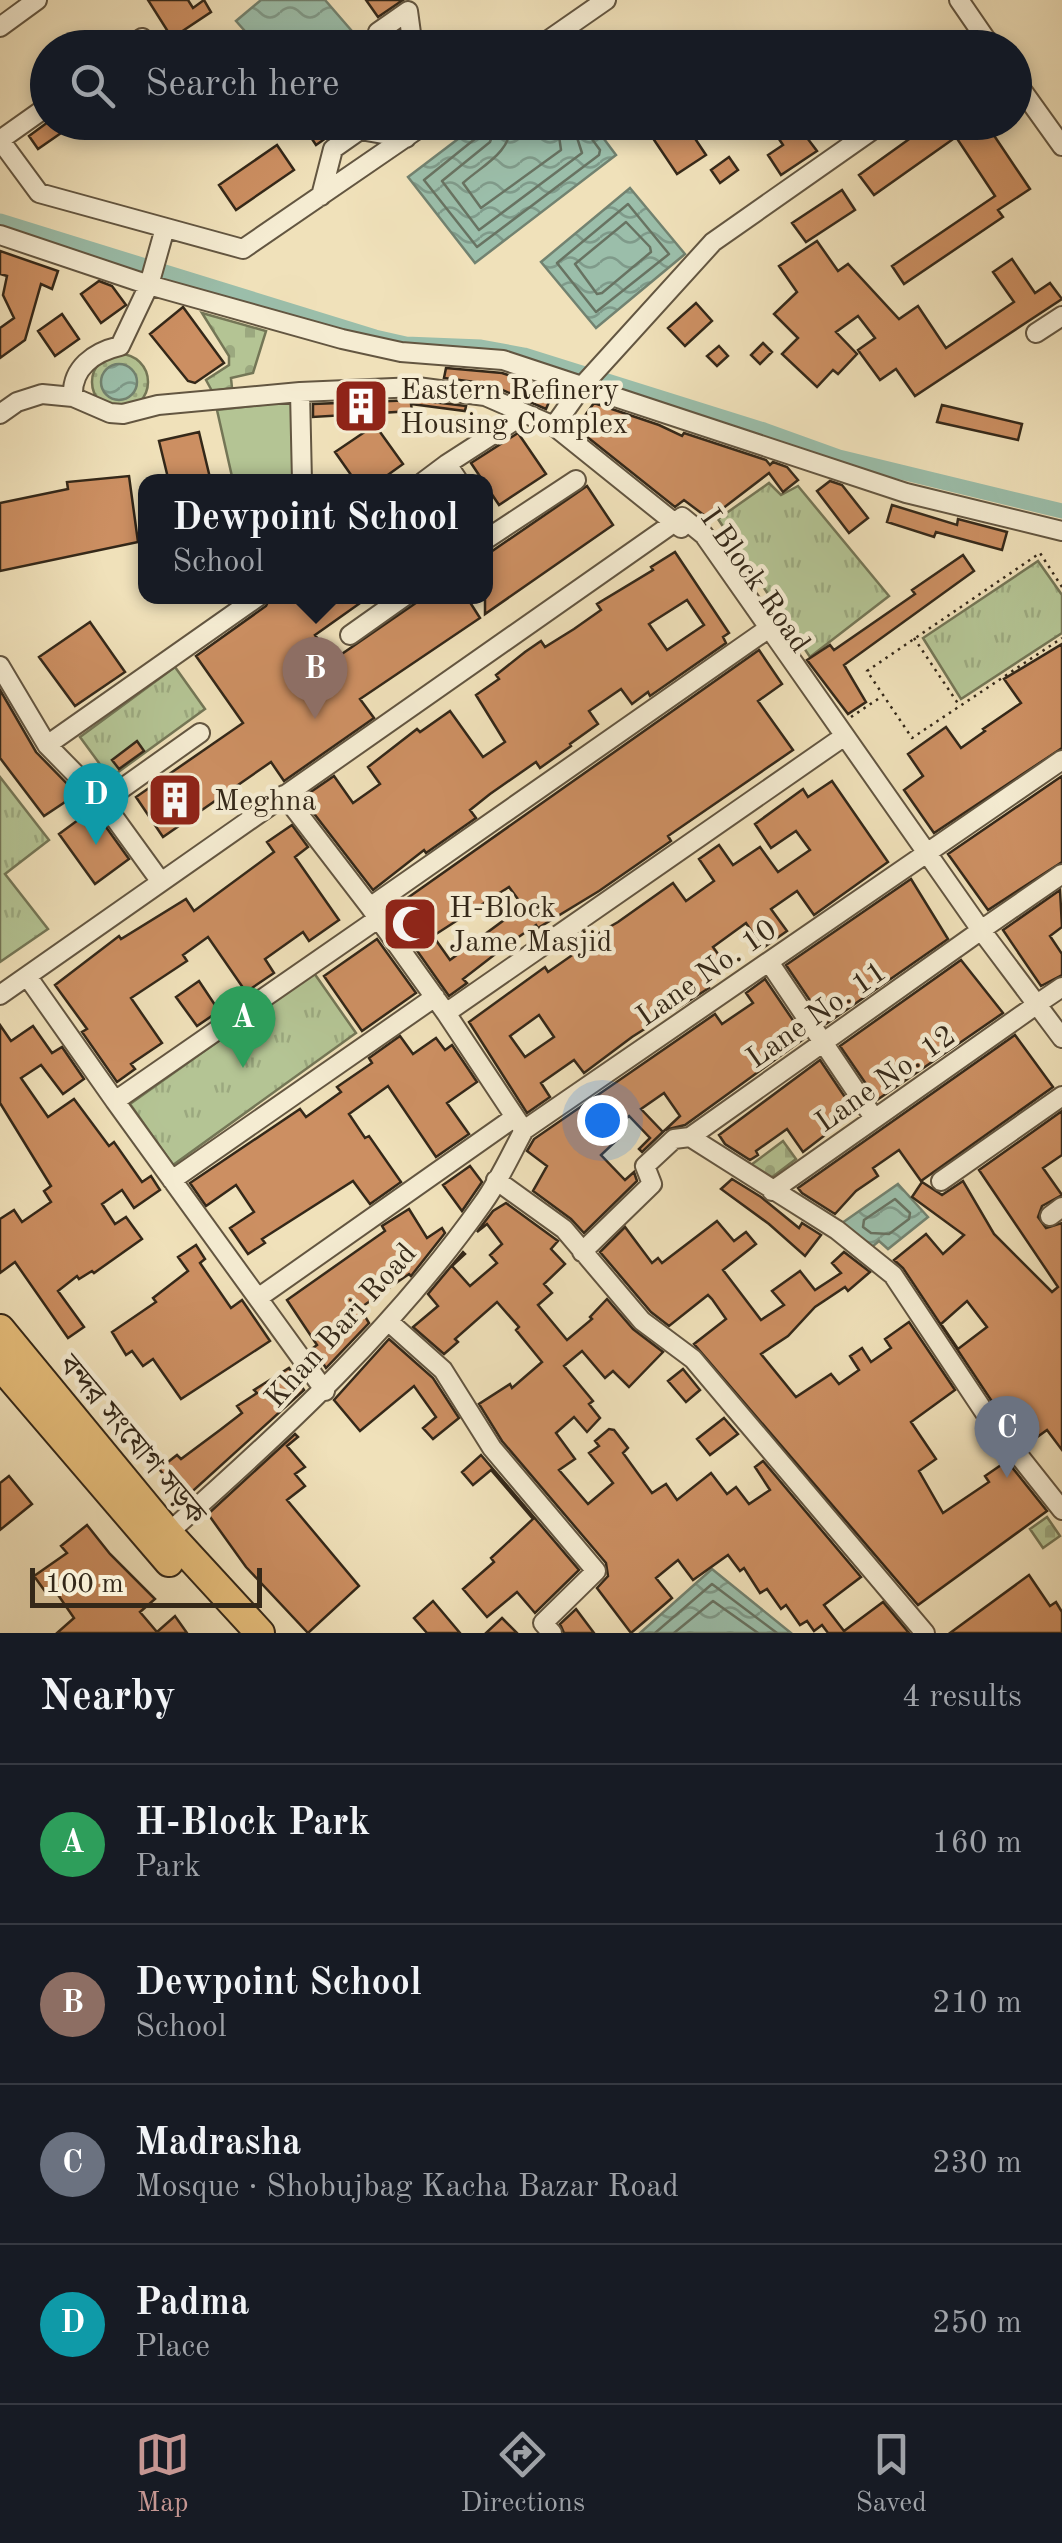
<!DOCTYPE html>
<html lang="en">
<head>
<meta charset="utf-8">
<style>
  :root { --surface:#171b24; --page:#242831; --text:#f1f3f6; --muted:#9ea1a6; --line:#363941; --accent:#c59692 }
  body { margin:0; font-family:"Old Standard TT","Noto Serif Bengali",serif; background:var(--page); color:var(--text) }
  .scale { position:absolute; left:30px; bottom:25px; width:232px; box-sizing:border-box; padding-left:10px; border:5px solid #342819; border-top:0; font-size:28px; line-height:35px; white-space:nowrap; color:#342819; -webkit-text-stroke:8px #f5ecd2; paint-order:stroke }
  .you { position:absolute; left:602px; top:1120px; width:35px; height:35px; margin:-25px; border:8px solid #fff; border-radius:50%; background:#1a73e8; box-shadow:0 0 0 15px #1a73e833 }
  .badge { display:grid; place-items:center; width:65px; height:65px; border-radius:50%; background:var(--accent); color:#fff; font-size:32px; font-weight:700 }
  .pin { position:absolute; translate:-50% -82px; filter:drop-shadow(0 2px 5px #0008) }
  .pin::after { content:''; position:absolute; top:52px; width:35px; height:30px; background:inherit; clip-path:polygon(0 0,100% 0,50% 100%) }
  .popup { position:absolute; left:138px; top:474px; width:355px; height:130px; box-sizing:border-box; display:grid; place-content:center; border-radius:20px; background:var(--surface); filter:drop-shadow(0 2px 8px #0005); font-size:32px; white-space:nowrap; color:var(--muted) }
  .popup b { font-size:38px; color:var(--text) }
  .popup::after { content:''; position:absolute; left:50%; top:100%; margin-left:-20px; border:20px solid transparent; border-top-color:var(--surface) }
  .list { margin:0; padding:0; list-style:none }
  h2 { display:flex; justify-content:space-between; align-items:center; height:130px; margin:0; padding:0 40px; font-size:42px }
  h2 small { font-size:32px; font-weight:400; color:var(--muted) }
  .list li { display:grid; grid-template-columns:65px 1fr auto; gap:30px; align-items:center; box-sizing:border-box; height:160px; padding:0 40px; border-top:2px solid var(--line) }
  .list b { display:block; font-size:38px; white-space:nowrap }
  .list p { margin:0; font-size:32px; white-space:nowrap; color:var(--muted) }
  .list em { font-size:32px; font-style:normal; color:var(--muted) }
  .icon { flex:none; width:55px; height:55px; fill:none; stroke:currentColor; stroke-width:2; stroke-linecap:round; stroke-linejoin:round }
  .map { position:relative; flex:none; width:1062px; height:1633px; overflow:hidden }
  .search { position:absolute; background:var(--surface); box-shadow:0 5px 15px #0003; left:30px; right:30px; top:30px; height:110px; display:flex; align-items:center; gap:25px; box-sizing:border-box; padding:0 35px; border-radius:55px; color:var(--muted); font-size:38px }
  .sheet { height:770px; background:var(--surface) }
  nav { display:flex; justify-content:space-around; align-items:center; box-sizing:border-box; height:140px; border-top:2px solid var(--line); background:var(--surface); font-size:28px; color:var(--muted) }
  nav a { display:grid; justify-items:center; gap:5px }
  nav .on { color:var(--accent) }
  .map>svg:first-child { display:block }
  .grass { fill:url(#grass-dots); stroke:#747656; stroke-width:2.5 }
  .cemetery { fill:url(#cemetery-stones); stroke:#747656; stroke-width:2.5 }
  .park { fill:url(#park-tufts); stroke:#747656; stroke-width:2.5 }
  .garden { fill:#b4c494; stroke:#747656; stroke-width:2.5 }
  .water { fill:url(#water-waves); stroke:#728270; stroke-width:2.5 }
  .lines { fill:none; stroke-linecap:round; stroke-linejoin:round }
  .shore { stroke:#687362; stroke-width:2.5 }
  .canal { stroke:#9bbeaa; stroke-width:15 }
  .building { fill:#cc8f62; stroke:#342819; stroke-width:2.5; fill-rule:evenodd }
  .minor-casing { stroke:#635641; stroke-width:22 }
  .highway-casing { stroke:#342819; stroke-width:32 }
  .path { stroke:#342819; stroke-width:2.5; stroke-dasharray:2.5 5; stroke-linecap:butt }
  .minor { stroke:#f5ecd2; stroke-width:18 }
  .highway { stroke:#e8c07d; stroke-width:28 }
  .labels { text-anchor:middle; stroke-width:9; stroke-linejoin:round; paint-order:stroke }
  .poi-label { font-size:30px; fill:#342819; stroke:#f5ecd2; text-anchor:start }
  .street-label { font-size:30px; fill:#342819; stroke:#f5ecd2 }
</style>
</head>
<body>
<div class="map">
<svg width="1062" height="1633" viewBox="0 0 1062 1633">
  <defs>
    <pattern id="grass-dots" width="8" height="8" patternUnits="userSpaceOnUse" patternTransform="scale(2.5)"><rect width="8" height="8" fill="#b4c494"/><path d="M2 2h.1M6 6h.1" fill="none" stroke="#9ba87f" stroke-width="1.8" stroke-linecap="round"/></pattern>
    <pattern id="cemetery-stones" width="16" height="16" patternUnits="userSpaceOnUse" patternTransform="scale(2.5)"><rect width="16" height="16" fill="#b4c494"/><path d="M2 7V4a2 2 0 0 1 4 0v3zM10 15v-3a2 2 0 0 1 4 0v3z" fill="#9ba87f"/></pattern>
    <pattern id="park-tufts" width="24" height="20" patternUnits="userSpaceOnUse" patternTransform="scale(2.5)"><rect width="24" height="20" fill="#b4c494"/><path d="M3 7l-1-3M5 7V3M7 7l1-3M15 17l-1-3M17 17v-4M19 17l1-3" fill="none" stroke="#9ba87f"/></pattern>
    <pattern id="water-waves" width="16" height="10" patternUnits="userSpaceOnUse" patternTransform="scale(2.5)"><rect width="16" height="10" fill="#9bbeaa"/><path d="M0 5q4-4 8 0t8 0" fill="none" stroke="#7f9a8a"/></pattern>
  </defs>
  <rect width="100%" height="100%" fill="#f0e1ba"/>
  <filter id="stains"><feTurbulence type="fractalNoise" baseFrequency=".002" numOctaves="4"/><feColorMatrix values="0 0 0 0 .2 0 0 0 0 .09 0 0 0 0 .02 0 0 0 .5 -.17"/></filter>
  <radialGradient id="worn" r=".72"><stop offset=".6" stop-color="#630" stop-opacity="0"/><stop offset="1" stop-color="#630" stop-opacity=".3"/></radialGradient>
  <!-- grass -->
  <path class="grass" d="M92 382a28 28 0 1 1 56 0a28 28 0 1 1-56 0Z"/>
  <!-- cemetery -->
  <path class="cemetery" d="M202,313L266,331L253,373L231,378L232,388L212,391L206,380L229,365V356Z
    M783,1141L796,1159L767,1181L747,1168Z
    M1047,1517L1060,1536L1043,1548L1030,1529Z"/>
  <!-- park -->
  <path class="park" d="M769,483L781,495L798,486L889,596L810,657L718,519Z
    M1038,561L1062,595V633L961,699L923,638Z
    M175,667L205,709L110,778L80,737Z
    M0,777L49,840L5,874L48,929L0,962Z
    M314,973L356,1033L173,1165L130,1104Z"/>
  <!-- garden -->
  <path class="garden" d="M293,401L294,477L233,481L217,410Z"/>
  <!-- water -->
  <path class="water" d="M261,0H325L358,38L347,47H259L236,21Z
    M479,123H592L616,155L475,263L408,177Z
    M630,188L685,254L596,328L541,262Z
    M101 382a18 18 0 1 1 36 0a18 18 0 1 1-36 0Z
    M898,1184L928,1217L888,1249L879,1241L872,1247L842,1223Z
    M712,1569L791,1633H640Z"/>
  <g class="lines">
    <!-- shore -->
    <path class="shore" d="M484,122L481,134L424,180L477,247L599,155L600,150L586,131L585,122
      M497,122L490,142L442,181L479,230L582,153L572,122
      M512,122C510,154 484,164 463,183L481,208L561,150L557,122
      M628,204L669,254L596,312L557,263Z
      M626,222L650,247L651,252L602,293L597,294L575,264Z
      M895,1199L910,1213L909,1219L889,1234L871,1233L863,1227L864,1220Z
      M655,1633L712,1584L777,1633
      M674,1633L713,1601L758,1633"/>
    <!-- canal -->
    <path class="canal" d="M0,221L375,337L406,344L481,347L524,355L764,430L839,457L1062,511"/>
  </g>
  <!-- building -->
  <path class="building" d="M148,0H188L193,8L204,0L211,12L172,38Z
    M366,0H403L378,17Z
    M48,122H77L38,149L29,136Z
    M311,122H349L316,145L304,127Z
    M642,122H684L706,155L677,174Z
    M785,122H795L817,151L781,175L768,155L783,145L773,130Z
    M933,122H971L979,134L989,128L1030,189L998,210L1003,217L904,284L892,266L995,196L956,137L874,195L859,175Z
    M277,145L294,170L236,210L219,185Z
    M729,157L738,170L720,183L711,170Z
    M842,190L855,210L806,242L792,223Z
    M817,241L838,271L848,264L899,319L918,306L946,348L1014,302L993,272L1012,259L1035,293L1050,283L1062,299L915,396L896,369L880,380L858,350L875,338L858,316L836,332L857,354L838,374L833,370L817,387L782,354L798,338L774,314L797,292L779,266Z
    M0,251L58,271L52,289L41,284L25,340L0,358V328L14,318L3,295L7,276L0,274Z
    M99,281L112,286L126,305L101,323L81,294Z
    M696,303L712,321L685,346L668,328Z
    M183,307L224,363L195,383L188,381L150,334Z
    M62,314L79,339L55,356L38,331Z
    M763,343L772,352L760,364L751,355Z
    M719,346L728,356L717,366L707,356Z
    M446,368L502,373L554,390L546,409L498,388L499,385L444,378Z
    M416,400L466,406L465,411L411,404L412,411L313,417V404Z
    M594,403L659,425L682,436L684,433L766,460L770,465L773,462L787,467L798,480L783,492L769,473L709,519L684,500L675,507L576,428Z
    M942,405L1022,424L1018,440L937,422Z
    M375,425L403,464L378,482H356L335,452Z
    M199,432L211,482H169L159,441Z
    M518,433L546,474L499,505L471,463Z
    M129,476L138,542L0,571V503L68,489L67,482Z
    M830,481L842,485L868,518L849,533L817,491Z
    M587,486L613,525L485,614V556Z
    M892,505L957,525L958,519L1007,532L1002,550L936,532L934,537L887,522Z
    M675,552L729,633L723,637L726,643L650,696L648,692L632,704L621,689L589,711L598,724L570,744L571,746L540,768L536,762L490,794L470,810L476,818L426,853L424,850L373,890L302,798L334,776L353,803L380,784L368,767L417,729L420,732L450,711L483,757L505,742L476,695L499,679L496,675L525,652L541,641L545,647L574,629L601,610L597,604L653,570L651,567ZM687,600L704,625L667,650L649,624Z
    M963,555L974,571L844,665L866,702L848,714L807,660L830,645L834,650L915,594L912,590Z
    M271,596H370L315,635L333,660L426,596H466L480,618L360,699L374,718L284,781L271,762L163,837L136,797L243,723L196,656L266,606Z
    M90,622L125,672L75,706L39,657Z
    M1062,644V748L934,833L904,790L923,776L908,754L946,727L961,748L985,731L983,729L1021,703L1004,679Z
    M759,650L782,684L758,701L793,750L668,836L671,841L599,891L538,928L536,925L507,945L463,979L467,983L449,996L389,911ZM509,887L523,906L450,960L433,936Z
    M0,690L36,752L77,794L44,816L0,758Z
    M137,741L144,751L119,769L112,760Z
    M1062,776V862L988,910L948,854Z
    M832,781L888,862L814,915L797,891L771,909L787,931L763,948L746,923L713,947L728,968L706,984L709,988L632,1037L584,1073L574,1060L541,1083L550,1097L527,1113L469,1022L545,967L548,972L571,956L568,951L618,922L673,883L686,901L714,881L699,859L719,845L733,865L760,847L778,872L810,850L796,831L771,848L755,824L803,789L808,797ZM539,1015L554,1037L525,1057L510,1036Z
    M93,809L129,859L95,884L59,834Z
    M292,825L308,847L295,857L339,920L309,941L303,932L265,959L274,973L246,992L208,937L183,955L187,961L131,998L162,1043L131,1064L135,1069L117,1082L82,1032L87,1029L55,985L119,936L121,939L186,899L194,911L274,852L267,842Z
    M911,879L948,939L826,1024L786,965Z
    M1060,890L1062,927L1050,936L1062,954V975L1041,986L1003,930Z
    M377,939L416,993L362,1031L324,976Z
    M961,960L1003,1013L877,1100L840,1046Z
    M765,979L805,1038L685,1125L665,1130L642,1152L639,1149L650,1138L629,1116L609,1133L617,1140L601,1155L625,1180L634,1172L637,1181L584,1233L571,1219L533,1191L547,1166L527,1151L534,1139L715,1014L722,1024L753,1003L746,993ZM664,1093L680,1116L663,1132L641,1109Z
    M199,981L219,1011L197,1026L176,997Z
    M0,1025L11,1041L33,1026L52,1053L62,1047L84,1079L63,1094L41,1065L21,1078L48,1117L74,1099L109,1146L114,1142L142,1182L151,1176L160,1190L134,1208L122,1190L102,1204L115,1224L126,1217L142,1239L94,1273L92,1271L79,1279L77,1276L58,1291L84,1327L68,1338L15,1262L0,1273V1219L14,1210L22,1222L51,1202L44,1191L51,1186L0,1103Z
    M1015,1035L1053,1087L921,1181L899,1150L873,1168L878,1176L856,1191L835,1214L802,1193L798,1188Z
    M400,1036L413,1054L436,1038L445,1050L452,1045L477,1082L447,1103L469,1134L436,1157L388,1086L349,1114L365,1138L369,1136L401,1182L370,1204L353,1181L262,1239L265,1243L248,1254L230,1228L254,1212L236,1185L206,1206L190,1183L300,1109L306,1117L341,1092L337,1087L372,1063L369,1058Z
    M820,1060L855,1112L803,1152L787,1129L756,1151L758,1155L750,1160L725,1144L719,1135Z
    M1062,1111V1155L1043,1168L1062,1195L1042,1206L1038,1217L1046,1228L1062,1223V1450L1047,1430L1026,1445L995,1406L903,1268L894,1260L926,1234L943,1254L964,1235L912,1197L922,1182L942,1195L963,1181L994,1234L1052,1292L1058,1287L979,1170ZM967,1301L987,1327L958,1349L941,1324Z
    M470,1166L482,1182L462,1211L443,1185Z
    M732,1179L761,1197L799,1228L802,1223L821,1235L805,1256L769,1224L721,1189Z
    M506,1203L558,1241L551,1249L565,1264L544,1284L552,1293L538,1305L567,1340L592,1319L590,1317L607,1299L633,1329L663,1352L629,1387L613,1371L605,1378L582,1351L564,1366L593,1401L589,1404L600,1418L587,1432L574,1417L556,1433L575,1459L559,1470L588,1504L613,1483L589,1453L599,1446L595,1441L609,1429L614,1430L628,1448L623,1453L652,1493L666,1484L677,1500L711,1473L727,1494L736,1487L749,1504L770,1490L755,1467L763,1461L861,1577L824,1605L844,1631L883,1602L909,1633H828L822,1625L814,1631L807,1621L800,1625L786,1605L781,1609L767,1589L760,1593L744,1568L740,1571L728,1555L693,1580L678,1560L656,1578L672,1598L631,1633L597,1588L608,1576L606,1563L502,1441L479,1404L510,1384L512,1388L542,1362L516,1330L519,1327L497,1302L455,1339L458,1342L444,1354L413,1327L438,1306L428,1294L463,1252L465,1254L452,1266L470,1286L497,1263L490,1255L502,1244L487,1224L477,1232L493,1211Z
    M409,1209L427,1238L442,1228L445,1233L411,1276L409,1274L360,1308L369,1323L326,1368L313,1348L317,1345L287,1300L385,1231L382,1226Z
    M717,1221L734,1241L746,1232L756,1244L723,1270L761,1320L784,1305L772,1291L800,1271L815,1290L841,1273L832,1263L844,1252L870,1272L848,1291L845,1287L815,1307L788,1336L761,1354L796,1397L831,1374L839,1384L859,1370L850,1356L862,1348L871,1362L891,1348L885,1339L909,1322L955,1390L911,1422L936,1459L919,1471L943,1513L989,1482L985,1476L1007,1461L1047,1511L918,1605L694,1344L726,1319L712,1299L708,1295L669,1326L651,1312L600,1252L625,1227L652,1263L658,1258L662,1263Z
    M196,1245L205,1259L200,1263L231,1308L242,1300L270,1341L181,1399L153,1359L143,1366L132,1351L126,1355L112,1332L156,1302L153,1298L188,1271L178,1257Z
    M389,1339L433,1378L459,1418L433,1439L423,1428L436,1417L414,1386L360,1431L334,1400Z
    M289,1368L304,1390L184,1499L159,1469L177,1455L181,1459L220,1430L242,1413L237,1406L257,1393L254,1390Z
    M683,1369L700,1390L686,1402L668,1381Z
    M724,1418L738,1434L710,1455L697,1439Z
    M295,1434L298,1437L287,1446L305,1467L295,1474L305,1486L287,1500L359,1586L308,1633L246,1567L208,1514Z
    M481,1455L579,1570L535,1613L517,1592L487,1617L463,1589L494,1562L491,1558L533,1519L491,1470L473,1485L462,1472Z
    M9,1476L32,1504L0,1530V1483Z
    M87,1525L110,1554L155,1599L140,1612L157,1632L175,1616L187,1633H57L74,1618L54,1589L47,1594L34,1576L67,1553L61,1546Z
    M1029,1575L1050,1606L1056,1602L1062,1612V1633H950Z
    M433,1601L460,1633H427L414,1618Z
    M576,1609L594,1633H564L560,1624Z
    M502,1618L517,1633H486Z"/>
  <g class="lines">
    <!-- minor casing -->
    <g class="minor-casing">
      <path id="minor" d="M959,0L992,48
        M0,27L37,0
        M129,48L142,38
        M404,48L378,32L408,11L413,48
        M537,48L606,0
        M1014,79L1062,146
        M0,140L39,193L243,249L428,122
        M0,140L48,106
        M321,196L333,149L360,130L406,138
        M0,235L149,285L342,339L401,352L503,360L906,493L1062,531
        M1036,333L1062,316
        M300,392L302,482
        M73,397C71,368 94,352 120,346L149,285L165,228
        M0,414L17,402L42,394L73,397L110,413L123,414L158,405L300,392L417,387L485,396L554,426L681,528
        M554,426L584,384L713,242L884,122
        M423,482L447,464
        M459,482L447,464L523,415
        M485,540L576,480
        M350,635L405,596
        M0,666L47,745L103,802
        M47,745L259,596
        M284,795L370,907L762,633
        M161,882L103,802L200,733
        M370,907L446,1013L836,742
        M981,930L1062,874
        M769,962L874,1118
        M27,976L115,1101L379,918
        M0,995L682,517L704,535L981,930L1062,1038
        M1037,1004L1062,987
        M446,1013L521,1126
        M115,1101L325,1391
        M690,1137L837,1230L893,1275L985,1413L1062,1510
        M172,1180L435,997
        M496,1180L564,1229L642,1321L693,1359L925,1633
        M941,1181L1062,1096
        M772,1191L1029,1010
        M1050,1216L1062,1207
        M582,1252L652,1184L645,1166L674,1139L690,1137L973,936
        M258,1298L515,1117
        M388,1321L443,1370L492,1448L596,1571L543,1623L552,1633
        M168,1533C282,1432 395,1328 483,1203C499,1181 511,1154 524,1130L1062,760"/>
    </g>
    <!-- highway casing -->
    <g class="highway-casing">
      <path id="highway" d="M0,1329L168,1533L260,1633
        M0,1365L169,1562"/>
    </g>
    <!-- path -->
    <path class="path" d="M1062,587L1040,553L867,671L912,738L1062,638
      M914,638L959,705
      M851,717L881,697"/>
    <!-- minor -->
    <use href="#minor" class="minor"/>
    <!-- highway -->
    <use href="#highway" class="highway"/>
  </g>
  <!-- icons -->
  <defs>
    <g id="building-square" transform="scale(2.875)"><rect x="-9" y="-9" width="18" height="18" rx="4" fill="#8f2418" stroke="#f5ecd2"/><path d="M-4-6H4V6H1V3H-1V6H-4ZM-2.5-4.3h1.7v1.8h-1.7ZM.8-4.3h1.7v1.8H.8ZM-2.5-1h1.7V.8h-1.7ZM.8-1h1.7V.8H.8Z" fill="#fff"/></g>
    <g id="mosque-square" transform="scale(2.875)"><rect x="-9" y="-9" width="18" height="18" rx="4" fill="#8f2418" stroke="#f5ecd2"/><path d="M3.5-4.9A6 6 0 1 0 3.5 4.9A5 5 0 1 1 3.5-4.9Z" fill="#fff"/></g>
  </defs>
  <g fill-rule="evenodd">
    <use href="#building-square" x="361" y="406"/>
    <use href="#building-square" x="175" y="800"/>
    <use href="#mosque-square" x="410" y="924"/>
  </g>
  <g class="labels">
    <!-- poi labels -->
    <g class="poi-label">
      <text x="400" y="399">Eastern Refinery<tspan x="400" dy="34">Housing Complex</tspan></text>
      <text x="214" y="810">Meghna</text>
      <text x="449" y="917">H-Block<tspan x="449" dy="34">Jame Masjid</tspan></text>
    </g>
    <!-- street labels -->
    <g class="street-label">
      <text transform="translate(756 580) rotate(55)" y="10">I Block Road</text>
      <text transform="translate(706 972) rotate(-35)" y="10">Lane No. 10</text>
      <text transform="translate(816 1014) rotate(-35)" y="10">Lane No. 11</text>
      <text transform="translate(885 1078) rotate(-35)" y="10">Lane No. 12</text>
      <text transform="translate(340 1325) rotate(-48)" y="10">Khan Bari Road</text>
      <text transform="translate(133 1439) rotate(50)" y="10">বন্দর সংযোগ সড়ক</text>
    </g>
  </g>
  <rect width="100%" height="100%" filter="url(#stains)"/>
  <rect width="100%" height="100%" fill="url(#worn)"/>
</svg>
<div class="scale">100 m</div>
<div class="you"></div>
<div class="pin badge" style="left:243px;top:1068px;background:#2e9e5b">A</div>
<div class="pin badge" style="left:315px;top:719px;background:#8d6e63">B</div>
<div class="popup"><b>Dewpoint School</b>School</div>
<div class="pin badge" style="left:1007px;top:1478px;background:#6b7280">C</div>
<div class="pin badge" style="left:96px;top:845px;background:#0f9aa8">D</div>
<div class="search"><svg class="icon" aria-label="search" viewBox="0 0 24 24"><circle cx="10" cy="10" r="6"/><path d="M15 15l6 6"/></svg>Search here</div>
</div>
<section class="sheet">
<h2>Nearby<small>4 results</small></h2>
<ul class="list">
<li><span class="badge" style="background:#2e9e5b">A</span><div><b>H-Block Park</b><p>Park</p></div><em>160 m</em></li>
<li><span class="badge" style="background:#8d6e63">B</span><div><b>Dewpoint School</b><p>School</p></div><em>210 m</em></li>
<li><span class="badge" style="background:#6b7280">C</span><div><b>Madrasha</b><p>Mosque · Shobujbag Kacha Bazar Road</p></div><em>230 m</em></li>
<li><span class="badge" style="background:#0f9aa8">D</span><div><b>Padma</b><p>Place</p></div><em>250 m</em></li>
</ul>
</section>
<nav>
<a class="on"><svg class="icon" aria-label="map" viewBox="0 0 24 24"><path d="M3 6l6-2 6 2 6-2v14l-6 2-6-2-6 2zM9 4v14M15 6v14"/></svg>Map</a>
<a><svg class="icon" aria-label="directions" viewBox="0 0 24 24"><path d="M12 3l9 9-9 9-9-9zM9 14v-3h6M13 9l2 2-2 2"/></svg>Directions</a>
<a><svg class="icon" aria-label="saved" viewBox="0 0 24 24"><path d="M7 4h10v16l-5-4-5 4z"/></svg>Saved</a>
</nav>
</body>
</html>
